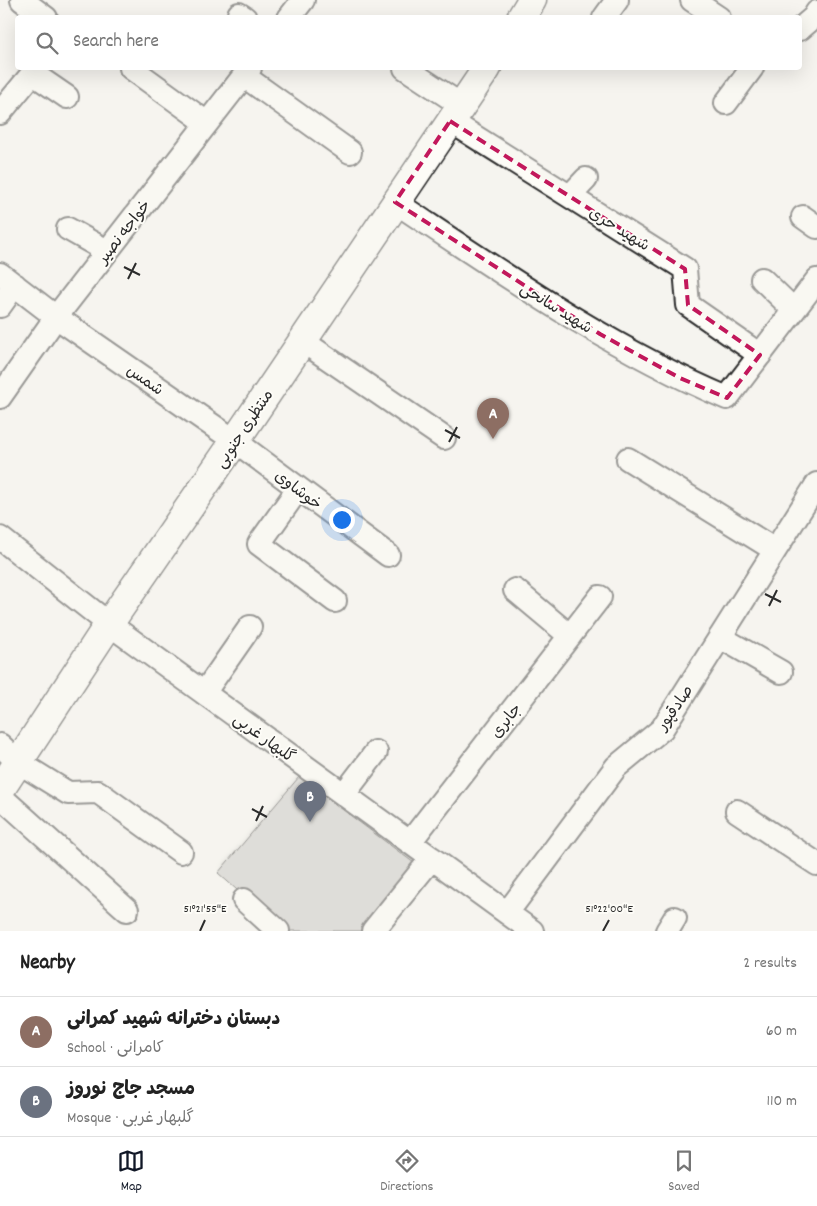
<!DOCTYPE html>
<html lang="en">
<head>
<meta charset="utf-8">
<style>
  :root { --surface:#fff; --page:#f6f6f6; --text:#222; --muted:#767676; --line:#e0e0e0; --accent:#111827 }
  body { margin:0; font-family:Dekko,"Playpen Sans Arabic",sans-serif; background:var(--page); color:var(--text) }
  .you { position:absolute; left:341px; top:519px; width:18px; height:18px; margin:-12px; border:4px solid #fff; border-radius:50%; background:#1a73e8; box-shadow:0 0 0 8px #1a73e833 }
  .badge { display:grid; place-items:center; width:32px; height:32px; border-radius:50%; background:var(--accent); color:#fff; font-size:16px; font-weight:700 }
  .pin { position:absolute; translate:-50% -41px; filter:drop-shadow(0 1px 2px #0008) }
  .pin::after { content:''; position:absolute; top:26px; width:18px; height:15px; background:inherit; clip-path:polygon(0 0,100% 0,50% 100%) }
  .list { margin:0; padding:0; list-style:none }
  h2 { display:flex; justify-content:space-between; align-items:center; height:65px; margin:0; padding:0 20px; font-size:21px }
  h2 small { font-size:16px; font-weight:400; color:var(--muted) }
  .list li { display:grid; grid-template-columns:32px 1fr auto; gap:15px; align-items:center; box-sizing:border-box; height:70px; padding:0 20px; border-top:1px solid var(--line) }
  .list b { display:block; font-size:19px; white-space:nowrap }
  .list p { margin:0; font-size:16px; white-space:nowrap; color:var(--muted) }
  .list em { font-size:16px; font-style:normal; color:var(--muted) }
  .icon { flex:none; width:28px; height:28px; fill:none; stroke:currentColor; stroke-width:2; stroke-linecap:round; stroke-linejoin:round }
  .map { position:relative; flex:none; width:817px; height:931px; overflow:hidden }
  .search { position:absolute; background:var(--surface); box-shadow:0 5px 20px #0002; left:15px; right:15px; top:15px; height:55px; display:flex; align-items:center; gap:12px; box-sizing:border-box; padding:0 18px; border-radius:5px; color:var(--muted); font-size:19px }
  .sheet { height:205px; background:var(--surface) }
  nav { display:flex; justify-content:space-around; align-items:center; box-sizing:border-box; height:70px; border-top:1px solid var(--line); background:var(--surface); font-size:14px; color:var(--muted) }
  nav a { display:grid; justify-items:center; gap:2px }
  nav .on { color:var(--accent) }
  .map>svg:first-child { display:block }
  .building { fill:#c2c1be; stroke:#2b2b2b; filter:url(#shadow) }
  .lines { fill:none; stroke-linecap:round; stroke-linejoin:round }
  .minor-casing { stroke:#2b2b2b; stroke-width:26 }
  .major-casing { stroke:#2b2b2b; stroke-width:31 }
  .minor { stroke:#fdfcf7; stroke-width:22 }
  .major { stroke:#fdfcf7; stroke-width:28 }
  .marked { fill:none; stroke:#c2185b; stroke-width:4; stroke-dasharray:10 6; stroke-linejoin:round }
  .ticks { fill:none; stroke:#2b2b2b; stroke-width:2 }
  .labels { text-anchor:middle; stroke-width:4; stroke-linejoin:round; paint-order:stroke }
  .street-label { font-size:16px; fill:#2b2b2b; stroke:#fdfcf7 }
  .ticks-label { font-size:12px; text-anchor:middle; fill:#2b2b2b; stroke:#fdfcf7; stroke-width:4; stroke-linejoin:round; paint-order:stroke }
</style>
</head>
<body>
<div class="map">
<svg width="817" height="931" viewBox="0 0 817 931">
  <defs>
    <filter id="shadow"><feDropShadow dx="4.5" dy="-4.5" stdDeviation="2.5" flood-color="#0004"/></filter>
  </defs>
  <rect width="100%" height="100%" fill="#f5f4ef"/>
  <filter id="ink" filterUnits="userSpaceOnUse"><feTurbulence type="fractalNoise" baseFrequency=".02" numOctaves="2"/><feDisplacementMap in="SourceGraphic" scale="10" xChannelSelector="R" yChannelSelector="G"/><feConvolveMatrix kernelMatrix="1 2 1 2 8 2 1 2 1" color-interpolation-filters="sRGB"/></filter>
  <g filter="url(#ink)">
    <!-- building -->
    <path class="building" d="M299,777L418,866L365,931H283L218,873Z"/>
    <g class="lines">
      <!-- minor casing -->
      <g class="minor-casing">
        <path id="minor" d="M22,0L46,18
          M692,0L719,18
          M239,14L245,18
          M289,18L303,0
          M604,18L617,0
          M800,29L814,17L817,12
          M131,68L207,123
          M405,68L461,105
          M32,73L67,97
          M244,76L350,152
          M726,103L752,68
          M0,113L37,68
          M450,121L685,269L688,305L760,355
          M570,196L586,179
          M395,202C502,273 609,348 727,398L817,280
          M803,217L817,227
          M68,229L107,251
          M0,274L56,317L235,441L388,555
          M762,279L794,310
          M0,306L15,285
          M301,340L444,438
          M0,397L56,317L250,68
          M628,459L775,550
          M298,489L259,544L335,601
          M0,538L109,624L532,931
          M515,590L570,636
          M720,637L781,672
          M204,693L250,627
          M0,745L18,762L68,793L98,792L181,852
          M344,794L376,752
          M0,796L127,910
          M737,811L817,864
          M410,842L600,597
          M244,900L278,931
          M507,913L616,767L662,729L817,484
          M373,931L432,858
          M667,931L675,918"/>
      </g>
      <!-- major casing -->
      <g class="major-casing">
        <path id="major" d="M521,18L532,0
          M0,790L109,624L235,441L487,68"/>
      </g>
      <!-- minor -->
      <use href="#minor" class="minor"/>
      <!-- major -->
      <use href="#major" class="major"/>
    </g>
  </g>
  <!-- marked area -->
  <path d="M0 0H817V931H0ZM450,121L685,269L688,305L760,355L727,398L680,378L600,334L395,202Z" fill="#f5f4ef" fill-opacity=".55" fill-rule="evenodd"/>
  <path class="marked" d="M450,121L685,269L688,305L760,355L727,398L680,378L600,334L395,202Z"/>
  <!-- ticks -->
  <path class="ticks" d="M124,267L140,275M128,279L136,263M445,430L460,438M449,442L457,427M765,594L781,602M769,606L777,590M252,809L267,817M256,821L263,806M200,931L205,920M603,931L609,920"/>
  <g class="labels">
    <!-- street labels -->
    <g class="street-label">
      <text transform="translate(620 228) rotate(32)" y="6">شهید حری</text>
      <text transform="translate(123 231) rotate(-52)" y="6">خواجه نصیر</text>
      <text transform="translate(557 307) rotate(32)" y="6">شهید سانحی</text>
      <text transform="translate(146 379) rotate(35)" y="6">شمس</text>
      <text transform="translate(243 428) rotate(-56)" y="6">منتظری جنوبی</text>
      <text transform="translate(299 489) rotate(37)" y="6">خوشاوی</text>
      <text transform="translate(674 707) rotate(-55)" y="6">صادقپور</text>
      <text transform="translate(505 720) rotate(-52)" y="6">جابری</text>
      <text transform="translate(265 737) rotate(36)" y="6">گلبهار غربی</text>
    </g>
  </g>
  <g class="ticks-label">
    <text x="205" y="912">51°21'55"E</text>
    <text x="609" y="912">51°22'00"E</text>
  </g>
</svg>
<div class="you"></div>
<div class="pin badge" style="left:493px;top:439px;background:#8d6e63">A</div>
<div class="pin badge" style="left:310px;top:822px;background:#6b7280">B</div>
<div class="search"><svg class="icon" aria-label="search" viewBox="0 0 24 24"><circle cx="10" cy="10" r="6"/><path d="M15 15l6 6"/></svg>Search here</div>
</div>
<section class="sheet">
<h2>Nearby<small>2 results</small></h2>
<ul class="list">
<li><span class="badge" style="background:#8d6e63">A</span><div><b>دبستان دخترانه شهید کمرانی</b><p>School · کامرانی</p></div><em>60 m</em></li>
<li><span class="badge" style="background:#6b7280">B</span><div><b>مسجد جاج نوروز</b><p>Mosque · گلبهار غربی</p></div><em>110 m</em></li>
</ul>
</section>
<nav>
<a class="on"><svg class="icon" aria-label="map" viewBox="0 0 24 24"><path d="M3 6l6-2 6 2 6-2v14l-6 2-6-2-6 2zM9 4v14M15 6v14"/></svg>Map</a>
<a><svg class="icon" aria-label="directions" viewBox="0 0 24 24"><path d="M12 3l9 9-9 9-9-9zM9 14v-3h6M13 9l2 2-2 2"/></svg>Directions</a>
<a><svg class="icon" aria-label="saved" viewBox="0 0 24 24"><path d="M7 4h10v16l-5-4-5 4z"/></svg>Saved</a>
</nav>
</body>
</html>
